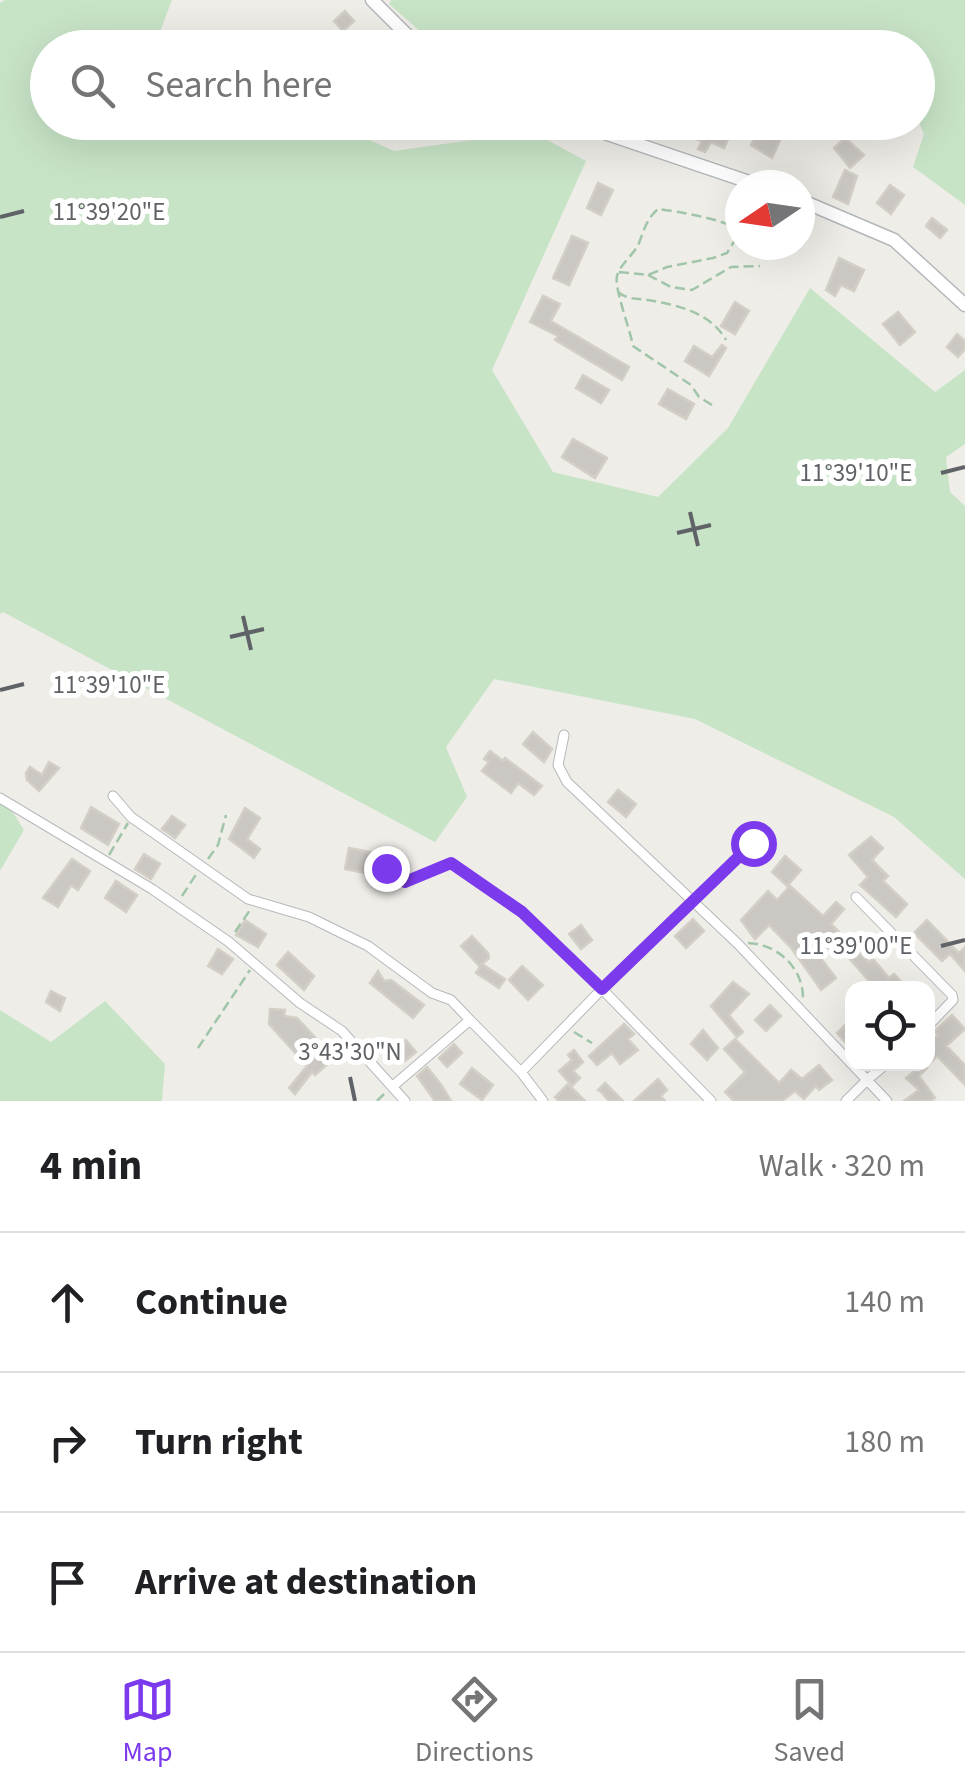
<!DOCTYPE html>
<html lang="en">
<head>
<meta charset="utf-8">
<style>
  :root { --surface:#fff; --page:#f6f6f6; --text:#202124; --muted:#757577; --line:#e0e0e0; --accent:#7c3aed }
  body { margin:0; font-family:"Source Sans 3",sans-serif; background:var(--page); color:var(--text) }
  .controls { position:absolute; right:30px; bottom:30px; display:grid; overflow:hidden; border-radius:20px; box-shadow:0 10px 40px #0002 }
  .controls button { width:90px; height:90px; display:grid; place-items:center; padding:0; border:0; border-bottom:2px solid var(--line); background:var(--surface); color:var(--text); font:50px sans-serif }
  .compass { position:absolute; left:725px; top:170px; width:90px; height:90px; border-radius:50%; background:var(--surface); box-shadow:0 10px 40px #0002; rotate:257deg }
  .stop { position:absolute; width:30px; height:30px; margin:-22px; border:8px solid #7c3aed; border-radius:50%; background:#fff }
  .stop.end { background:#7c3aed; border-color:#fff; box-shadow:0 2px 10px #0008 }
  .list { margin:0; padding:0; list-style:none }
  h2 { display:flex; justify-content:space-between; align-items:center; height:130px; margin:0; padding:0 40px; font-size:42px }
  h2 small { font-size:32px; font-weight:400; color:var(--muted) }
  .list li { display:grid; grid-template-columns:65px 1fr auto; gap:30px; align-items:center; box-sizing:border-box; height:140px; padding:0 40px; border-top:2px solid var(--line) }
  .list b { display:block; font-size:38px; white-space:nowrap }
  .list em { font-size:32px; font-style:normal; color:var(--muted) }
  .icon { flex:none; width:55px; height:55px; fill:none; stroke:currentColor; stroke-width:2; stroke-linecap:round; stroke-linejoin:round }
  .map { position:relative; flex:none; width:965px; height:1101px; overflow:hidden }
  .search { position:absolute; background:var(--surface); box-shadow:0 10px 40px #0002; left:30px; right:30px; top:30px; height:110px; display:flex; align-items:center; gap:25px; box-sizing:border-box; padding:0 35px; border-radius:55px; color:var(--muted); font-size:38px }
  .sheet { height:550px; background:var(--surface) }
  nav { display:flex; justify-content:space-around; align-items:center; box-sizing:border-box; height:140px; border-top:2px solid var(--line); background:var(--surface); font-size:28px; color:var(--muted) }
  nav a { display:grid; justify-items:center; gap:5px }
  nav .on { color:var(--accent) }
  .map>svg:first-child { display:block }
  .green { fill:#c8e4c7 }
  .building { fill:#cbc8c4; stroke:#d4cfc6; stroke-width:2.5 }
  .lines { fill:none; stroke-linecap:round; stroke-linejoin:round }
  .street-casing { stroke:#b5b7bb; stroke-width:11 }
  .secondary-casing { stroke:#b4b7ba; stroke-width:15 }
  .path { stroke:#a0c5a9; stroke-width:2.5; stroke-dasharray:10 5; stroke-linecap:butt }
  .street { stroke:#fff; stroke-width:9 }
  .secondary { stroke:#fff; stroke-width:12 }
  .route { stroke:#7c3aed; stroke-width:12 }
  .ticks { fill:none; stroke:#5f6266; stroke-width:4 }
  .ticks-label { font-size:25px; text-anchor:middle; fill:#5f6266; stroke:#fff; stroke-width:10; stroke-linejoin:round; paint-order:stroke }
</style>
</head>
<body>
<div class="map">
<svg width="965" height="1101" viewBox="0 0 965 1101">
  <rect width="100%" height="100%" fill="#efede8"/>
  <!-- green -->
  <path class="green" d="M5,0H172L160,32L180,47L48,48V122L332,123L394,151L472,140L485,123H516L586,161L492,370L553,472L658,497L728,428L810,288L935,392L965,370V444L946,457L950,492L965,506V879L894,817L695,719L494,679L446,747L467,797L435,842L3,612L0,614V3Z
    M391,0H965V205L913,167L924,134L918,121V48L438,47L389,4Z
    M0,792L24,830L0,871Z
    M105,1001L165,1064L162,1101H0V1010L51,1042Z"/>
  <!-- building -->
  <path class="building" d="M345,11L354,21L343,31L334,21Z
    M692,122H749L781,138L772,158L751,145L755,137L735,124L724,148L711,142L705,152L698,149L702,141L687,136Z
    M845,138L864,155L850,168L834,148Z
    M845,170L857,176L848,204L833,197Z
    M598,183L613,190L601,215L587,208Z
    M890,185L904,195L891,214L877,203Z
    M932,218L947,230L940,238L926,226Z
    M572,236L588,243L569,285L553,278Z
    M756,245H787L765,259Z
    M839,258L864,270L854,291L841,285L835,296L826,290Z
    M543,296L560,304L551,321L629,367L622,380L555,340L558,336L530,322Z
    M735,302L749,311L735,334L721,326Z
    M898,312L915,332L900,345L883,324Z
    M957,334L965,341V349L958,357L947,347Z
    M722,345L726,348L709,376L685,361L694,346L712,357Z
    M583,375L609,390L601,403L576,388Z
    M668,389L694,404L686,419L659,404Z
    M573,439L607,458L595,478L562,457Z
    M533,732L552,749L544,762L523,744Z
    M490,751L503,761L505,758L542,786L534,795L518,783L511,793L482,771L489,762L484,759Z
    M49,762L59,768L39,791L27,780L26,773L30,767L42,775Z
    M618,790L636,804L626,817L608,802Z
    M91,807L119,824L108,845L81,828Z
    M245,808L260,818L247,839L260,849L254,858L229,839Z
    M172,816L185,825L175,838L162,829Z
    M871,837L883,848L872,860L888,876L883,881L907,904L896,917L860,885L868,877L849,855Z
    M349,848L370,852L366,873L345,869Z
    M144,854L160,864L151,879L135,869Z
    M785,856L801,870L787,886L772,872Z
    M72,859L90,871L78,890L71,885L58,907L43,898Z
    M116,881L137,895L126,912L105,898Z
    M790,886L823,916L836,902L844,909L831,924L869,962L873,959L889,978L894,974L907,988H875L836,943L820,957L836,978L821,990L792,949L769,925L755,939L741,920L768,891L777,900Z
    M693,919L704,931L686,948L675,936Z
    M245,920L266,934L258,947L236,935Z
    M927,920L959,953L965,947V971L950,954L942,961L914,933Z
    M581,925L592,940L581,949L569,934Z
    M472,936L488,953L489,958L482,964L505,979L499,988L476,973L480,967L461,946Z
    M218,949L233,959L222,974L208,966Z
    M288,952L314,976L304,990L277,965Z
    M522,966L543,985L528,1000L509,980Z
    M378,971L384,981L391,980L424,1005L413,1018L370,983Z
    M733,982L749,994L729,1015L743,1032L737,1037L711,1006Z
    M51,991L65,998L60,1011L46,1002Z
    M770,1005L781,1016L766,1031L755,1020Z
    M270,1009L285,1010L284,1016L297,1018L326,1049L331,1044L339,1054L315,1075L312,1072L295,1094L289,1088L307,1066L269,1024Z
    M952,1015L965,1029L946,1046L965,1065V1085L937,1056L928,1065V1045L938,1035L935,1031Z
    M852,1018V1035L845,1042L837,1033Z
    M624,1024L634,1034L628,1039L638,1050L620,1064L612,1053L597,1065L589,1056Z
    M703,1030L718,1048L707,1060L691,1044Z
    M735,1039L779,1083L791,1070L802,1079L819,1065L832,1080L819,1090L816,1086L804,1099L795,1091L782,1101H734L725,1092L745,1072L724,1049Z
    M406,1040L416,1052L405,1061L395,1049Z
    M454,1044L462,1053L447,1067L439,1058Z
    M574,1050L583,1062L573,1071L580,1078L572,1086L559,1071L572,1060L568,1055Z
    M923,1064L927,1068L919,1076L935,1098L930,1101H904L919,1090L906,1078Z
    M427,1067L442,1086L451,1101H435L417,1076Z
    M472,1068L493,1085L482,1100L460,1084Z
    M658,1079L667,1090L661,1096L665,1101H634Z
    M605,1083L623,1101H609L601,1092L598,1090Z
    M568,1084L585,1101H559L555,1097Z"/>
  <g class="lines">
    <!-- street casing -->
    <g class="street-casing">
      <path id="street" d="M564,735L558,765L567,782L738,944L867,1080L846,1101
        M113,796L131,817L248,899L309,917L368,946L432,993L451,1000L470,1020
        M0,798L152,889L229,942L300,1003L342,1031L405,1101
        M856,897L952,995L953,1000L928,1026
        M602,989L753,843
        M886,1064L867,1080L887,1101
        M521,1072L602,989L711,1101
        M393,1086L470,1020L521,1072L543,1101"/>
    </g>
    <!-- secondary casing -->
    <g class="secondary-casing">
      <path id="secondary" d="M372,0L420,48
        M572,122L758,185
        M800,200L894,240L965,305"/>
    </g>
    <!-- path -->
    <path class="path" d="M730,221L740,220
      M619,272L648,275L667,267L713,258L727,253L740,232
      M648,275L671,287L692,290L731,267L760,266
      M618,292C628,300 636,298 648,300C678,305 711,313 726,340
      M712,405L699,397L691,385L633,346C630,329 614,288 617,276C620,264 634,255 639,243C644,230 647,218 658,209C677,211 726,220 740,230
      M109,855L128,823
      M208,859L218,845L226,815
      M386,868L405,882L451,863L522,912L596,983
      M182,896L197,873
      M235,932L250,910
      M748,943C778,944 803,968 803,998
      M574,1032L592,1043
      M198,1048L250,970
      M377,1101L384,1094"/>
    <!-- street -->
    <use href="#street" class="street"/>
    <!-- secondary -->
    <use href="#secondary" class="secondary"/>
  </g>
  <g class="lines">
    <!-- route -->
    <path class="route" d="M386,868L405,882L451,863L522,912L602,989L753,843"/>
  </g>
  <!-- ticks -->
  <path class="ticks" d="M0,217L24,211M941,473L965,467M690,512L698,546M677,533L711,525M243,616L251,650M230,637L264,629M0,690L24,684M941,946L965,940M350,1077L355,1101"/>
  <g class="ticks-label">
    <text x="109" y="220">11°39'20"E</text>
    <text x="856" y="481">11°39'10"E</text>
    <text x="109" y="693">11°39'10"E</text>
    <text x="856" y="954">11°39'00"E</text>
    <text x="350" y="1060">3°43'30"N</text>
  </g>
</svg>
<div class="controls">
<button><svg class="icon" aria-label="locate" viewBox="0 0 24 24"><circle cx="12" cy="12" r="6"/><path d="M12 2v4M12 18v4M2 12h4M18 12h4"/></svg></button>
</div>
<svg class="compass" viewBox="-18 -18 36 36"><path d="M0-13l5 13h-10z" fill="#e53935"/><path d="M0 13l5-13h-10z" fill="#757577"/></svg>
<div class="stop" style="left:753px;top:843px"></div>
<div class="stop end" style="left:386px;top:868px"></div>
<div class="search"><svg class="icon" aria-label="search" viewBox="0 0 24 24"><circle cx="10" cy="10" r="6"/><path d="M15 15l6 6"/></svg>Search here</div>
</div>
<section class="sheet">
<h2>4 min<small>Walk · 320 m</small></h2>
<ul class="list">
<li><svg class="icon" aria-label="ahead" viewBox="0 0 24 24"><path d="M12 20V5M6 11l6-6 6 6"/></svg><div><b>Continue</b></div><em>140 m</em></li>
<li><svg class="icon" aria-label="right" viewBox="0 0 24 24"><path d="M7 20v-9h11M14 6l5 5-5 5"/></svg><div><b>Turn right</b></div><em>180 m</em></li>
<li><svg class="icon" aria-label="arrive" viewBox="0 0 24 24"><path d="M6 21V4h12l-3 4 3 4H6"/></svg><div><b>Arrive at destination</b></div></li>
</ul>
</section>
<nav>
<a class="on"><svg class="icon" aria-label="map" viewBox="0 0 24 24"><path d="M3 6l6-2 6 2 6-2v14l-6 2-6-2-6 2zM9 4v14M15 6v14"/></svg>Map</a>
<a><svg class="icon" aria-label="directions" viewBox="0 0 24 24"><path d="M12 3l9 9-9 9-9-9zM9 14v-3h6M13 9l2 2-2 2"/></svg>Directions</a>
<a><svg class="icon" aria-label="saved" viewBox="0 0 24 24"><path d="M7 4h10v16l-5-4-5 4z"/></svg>Saved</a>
</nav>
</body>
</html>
